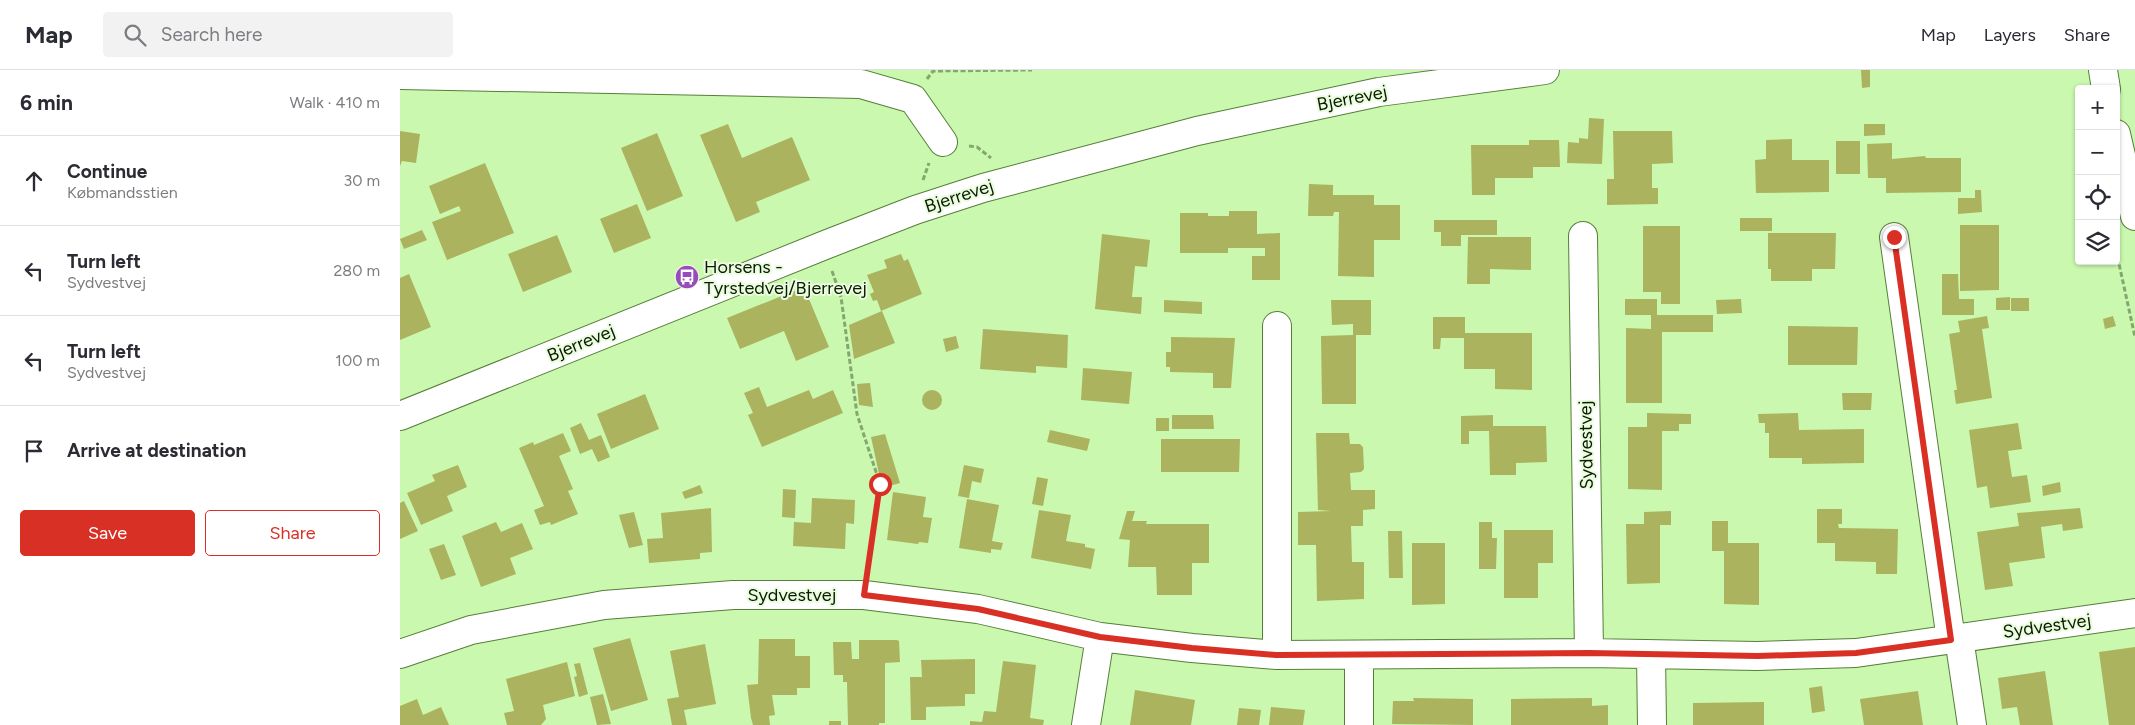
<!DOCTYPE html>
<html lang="en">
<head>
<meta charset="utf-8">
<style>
  :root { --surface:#fff; --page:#f2f2f3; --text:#2b2b33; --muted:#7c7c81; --line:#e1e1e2; --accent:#d93025 }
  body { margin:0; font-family:Figtree,sans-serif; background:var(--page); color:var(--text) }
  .controls { position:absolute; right:15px; top:15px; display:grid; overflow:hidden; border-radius:5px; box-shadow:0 1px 4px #0004 }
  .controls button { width:45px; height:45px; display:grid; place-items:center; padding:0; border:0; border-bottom:1px solid var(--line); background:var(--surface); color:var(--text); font:25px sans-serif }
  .stop { position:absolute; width:15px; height:15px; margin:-11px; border:4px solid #d93025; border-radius:50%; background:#fff }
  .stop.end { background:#d93025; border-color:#fff; box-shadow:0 1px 5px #0008 }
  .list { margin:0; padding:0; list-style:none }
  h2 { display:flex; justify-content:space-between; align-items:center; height:65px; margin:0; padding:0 20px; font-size:21px }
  h2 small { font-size:16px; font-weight:400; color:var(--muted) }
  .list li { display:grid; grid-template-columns:32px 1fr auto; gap:15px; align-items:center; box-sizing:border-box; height:90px; padding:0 20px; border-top:1px solid var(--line) }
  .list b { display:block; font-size:19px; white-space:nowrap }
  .list p { margin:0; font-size:16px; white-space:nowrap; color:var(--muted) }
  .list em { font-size:16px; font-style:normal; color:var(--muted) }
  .actions { display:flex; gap:10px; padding:15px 20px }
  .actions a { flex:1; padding:11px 0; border:1px solid var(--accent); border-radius:5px; text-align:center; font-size:18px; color:var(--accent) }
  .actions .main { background:var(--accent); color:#fff }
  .icon { flex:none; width:28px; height:28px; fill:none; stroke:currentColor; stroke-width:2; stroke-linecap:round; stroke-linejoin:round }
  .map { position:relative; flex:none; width:1735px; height:655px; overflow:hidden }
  header { display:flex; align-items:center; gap:30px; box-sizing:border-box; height:70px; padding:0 25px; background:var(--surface); border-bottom:1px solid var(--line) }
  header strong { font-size:24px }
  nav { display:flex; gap:28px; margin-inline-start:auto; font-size:18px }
  .search { width:350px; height:45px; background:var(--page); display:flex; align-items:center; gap:12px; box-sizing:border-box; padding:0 18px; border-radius:5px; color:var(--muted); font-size:19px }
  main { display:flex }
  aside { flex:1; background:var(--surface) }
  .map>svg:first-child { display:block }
  .building { fill:#abb35f }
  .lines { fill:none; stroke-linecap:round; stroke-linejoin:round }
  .minor-casing { stroke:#567e39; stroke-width:30 }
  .path { stroke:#84a76f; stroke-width:3; stroke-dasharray:5 2.5; stroke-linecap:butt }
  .minor { stroke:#fff; stroke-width:28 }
  .route { stroke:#d93025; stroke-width:6 }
  .labels { text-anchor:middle; stroke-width:4; stroke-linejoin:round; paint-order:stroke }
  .street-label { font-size:18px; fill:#0b1b01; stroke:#e9fcde }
  .poi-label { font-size:18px; fill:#0b1b01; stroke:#e9fcde; text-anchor:start }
</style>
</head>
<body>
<header>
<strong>Map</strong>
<div class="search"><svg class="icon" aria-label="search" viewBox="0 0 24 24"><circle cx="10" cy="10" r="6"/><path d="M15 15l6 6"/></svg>Search here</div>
<nav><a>Map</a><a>Layers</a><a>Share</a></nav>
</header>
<main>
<aside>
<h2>6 min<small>Walk · 410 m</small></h2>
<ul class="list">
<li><svg class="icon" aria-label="ahead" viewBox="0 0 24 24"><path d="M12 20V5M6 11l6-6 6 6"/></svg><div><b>Continue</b><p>Købmandsstien</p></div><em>30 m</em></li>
<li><svg class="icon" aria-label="left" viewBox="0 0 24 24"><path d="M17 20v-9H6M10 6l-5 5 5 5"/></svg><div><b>Turn left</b><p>Sydvestvej</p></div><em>280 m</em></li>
<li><svg class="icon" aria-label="left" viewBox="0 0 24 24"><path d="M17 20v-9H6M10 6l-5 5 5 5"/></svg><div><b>Turn left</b><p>Sydvestvej</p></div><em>100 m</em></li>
<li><svg class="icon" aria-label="arrive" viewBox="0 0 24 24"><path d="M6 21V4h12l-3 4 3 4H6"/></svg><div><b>Arrive at destination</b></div></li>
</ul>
<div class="actions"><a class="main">Save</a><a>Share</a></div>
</aside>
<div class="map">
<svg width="1735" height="655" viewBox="0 0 1735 655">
  <rect width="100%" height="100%" fill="#caf8ae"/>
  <!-- building -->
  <path class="building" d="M1461,0H1470V17L1462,18Z
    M1189,48L1204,49L1202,94L1167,93L1168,72L1179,73V68L1188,69Z
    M328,54L342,88L392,67L410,110L356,132L360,142L336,152L300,65Z
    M1464,54H1485V65L1464,66Z
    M0,61L20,64L16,93L2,91L0,96Z
    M1213,61H1272L1273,93L1252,94V118H1258V134L1207,135V109H1214Z
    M257,63L283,126L247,141L221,78Z
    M1392,69V90H1429V122L1356,123L1355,90L1366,89V70Z
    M1129,70H1159L1160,97H1133V108H1095V125H1072L1071,75H1129Z
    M1436,71H1460V104H1436Z
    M1492,73V89L1525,86L1526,88H1561V122L1486,123V108H1468L1467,74Z
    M85,93L114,163L47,190L32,152L61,141L59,136L40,144L29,116Z
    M909,114L933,115V125H974V135H1000V170H974V207L938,206L939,142H934L933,146H908Z
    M1575,120H1581L1582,142L1558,144V128H1575Z
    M237,134L251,168L214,183L200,149Z
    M829,141H857V164L880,163V210H852V186H865V178H828V183H780V143H808V146H829Z
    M1340,148H1372V161H1340Z
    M1034,150H1097V165H1061V176H1041V162H1034Z
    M1560,155H1599V220L1560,221Z
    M1243,156H1280V234H1261V222H1243Z
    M22,160L27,170L4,179L0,169Z
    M1368,163H1436L1435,199H1412V211H1371V199H1368Z
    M702,164L750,170L747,197L735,196L732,227H742L741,244L695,239Z
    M157,165L172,202L123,222L108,184Z
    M1068,167H1131V200L1090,199V214H1067Z
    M501,184L504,191L508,189L522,224L481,241L477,230L473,231L470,224L474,222L467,205L487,198L484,190Z
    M9,204L31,257L0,270V208Z
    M1542,204H1558L1559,229H1574V245H1542Z
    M404,217L429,277L396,291L384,261L340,279L327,248Z
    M1610,227V240H1596V228Z
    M1611,228H1629V241H1611Z
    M1225,229H1257V245H1313V262H1262V333H1226V258L1251,259V245H1225Z
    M1341,229L1342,243L1317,244L1316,230Z
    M764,230L802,232V244L764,242Z
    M931,230H971V265H956V334H922L921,266L953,265V254L932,255Z
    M482,241L495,273L454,289L449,255Z
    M1587,246L1589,258L1582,259L1592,328L1556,334L1554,320H1557L1549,264L1560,262L1558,251Z
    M1713,246L1716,256L1705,259L1703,249Z
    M1033,247H1065V263H1132V320L1095,319V299H1064V268H1041L1040,279H1033Z
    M1388,256L1458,257L1457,295H1388Z
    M583,259L668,265L667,298L636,296V303L580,299Z
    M556,266L559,278L546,282L543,269Z
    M771,267L835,268L831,318H813V303L770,302V297H766V282H771Z
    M683,298L732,302L729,334L681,330Z
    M470,313L473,337L459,335L457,314Z
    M359,317L367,337L409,320L413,329L433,320L443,343L362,377L348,345L353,343L344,323Z
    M522 330a10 10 0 1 1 20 0a10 10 0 1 1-20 0Z
    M1442,323H1472L1471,340H1443Z
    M245,324L259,359L211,379L197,344Z
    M1247,343L1291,344V354H1279V361H1262V420L1228,419V357H1247Z
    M1398,343L1399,360L1464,359V393L1402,394V388H1369V363H1365V353H1359L1358,344Z
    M772,345H813L814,359H772Z
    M1093,345V356H1146L1147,392L1116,393V405H1090L1089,361H1069V374H1061V346Z
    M756,348H769V361H756Z
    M181,353L189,370L201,365L210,387L198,392L192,379L180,384L170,358Z
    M1618,353L1622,379L1608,381L1612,407L1627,405L1631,432L1590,438L1587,416L1577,418L1569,360Z
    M650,360L690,369L687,381L647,372Z
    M163,363L171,381L159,386L173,419L168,421L178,444L151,455L150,452L140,455L134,440L144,436L119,378L133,372L134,375Z
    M916,363H949L950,374H960L963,377L964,399L961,402L950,403L951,420H975V439L963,440V456H951L952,492H964V529L917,531L916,475H898V442L931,441L918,440Z
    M485,364L500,413L482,418L471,367Z
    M761,369H840L839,402H761Z
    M58,395L67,417L47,426L53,441L21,455L7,423L35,411L32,405Z
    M564,395L584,399L581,413L572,411L569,428L558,426Z
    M637,407L648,409L643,436L632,434Z
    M1660,412L1661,422L1643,426L1642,416Z
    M300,415L303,423L285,429L282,422Z
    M383,419L396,420L395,448L382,447Z
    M493,422L526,427L523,447L532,448L528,473L519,472L518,474L487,470Z
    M412,428L455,430L454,454L446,453L445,479L393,476L394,452L411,453Z
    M567,429L599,435L592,471L603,473L601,480L591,479V483L559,478Z
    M4,431L18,461L0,469V433Z
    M311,438L312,482L300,483V489L249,493L247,469L263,468L261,443Z
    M1680,438L1683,458L1663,461L1662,454L1641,457L1645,488L1609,493L1613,516L1585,520L1577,462L1619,456L1617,443Z
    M1417,439H1442V454H1438L1439,458L1498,459L1497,504H1476V492L1435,491V473H1417Z
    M639,440L671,445L666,471L685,474V477L695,479L691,499L631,488Z
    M727,441H735L732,451H747L746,454H809V493H792V525H757L756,497H728L730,470L719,469Z
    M1271,441V455H1260V513L1227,514L1226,454H1244V442Z
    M234,442L243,475L229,478L219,445Z
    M1312,451H1328V473H1359V535L1324,534V481H1312Z
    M96,452L101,462L122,453L133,479L110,488L116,504L81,517L62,466Z
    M1079,452H1092V468H1097L1096,499H1079Z
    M1104,460H1153V493H1138V528H1104Z
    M988,461H1002L1003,508H989Z
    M1012,473H1045V534L1012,535Z
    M44,474L56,505L41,510L29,479Z
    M230,568L248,630L211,641L193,578Z
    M359,569H395V586H410V618H397V625H372L375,645L369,646L370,655H353L351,648L347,615L358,614Z
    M459,570H497L499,571L500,592L485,593V653H479V655H448L447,612H443V605H434L433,572H451L452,589H459Z
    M305,574L316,634L284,640L287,655H272L267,629L279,627L270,581Z
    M1735,577V655H1709L1699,582Z
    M575,589V624H565V636L526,637V650H511L510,607H522L521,590Z
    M603,591L636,595L630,648L644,650L643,655H570V651L582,652L584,641L596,642Z
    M167,592L175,626L143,635L146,649L141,655H107L104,643L114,641L106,609Z
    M180,593L188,624L179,627L174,607L177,606L174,594Z
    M1645,601L1653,655H1620L1617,637L1602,639L1598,608Z
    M1422,616L1425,641L1412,643L1409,618Z
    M735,620L795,630L791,655H730Z
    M1518,621L1523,655H1464L1460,629Z
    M203,624L211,654L197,655L190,627Z
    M1013,628L1073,629V655L992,654L993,631H1014Z
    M1192,628V636L1208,635V655H1111V629Z
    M17,629L23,645L41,637L49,655H0V636Z
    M1364,632V655H1293V633Z
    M871,637L905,640L903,655H869Z
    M839,638L861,640L859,655H837Z
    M429,651H441V655H429Z"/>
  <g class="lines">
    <!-- minor casing -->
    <g class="minor-casing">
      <path id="minor" d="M1703,0L1706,19
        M0,5L461,14L513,29L543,72
        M1716,64L1735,146
        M1183,166L1189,583
        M1494,167L1551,570
        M0,346L425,175L515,140L583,118L797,61L979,22L1145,0
        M1559,568L1572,655
        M0,584L71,560L204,535L333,525H464L578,539L700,567L792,578L877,585L1189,583L1357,586L1456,583L1735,543
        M877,585V256
        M1251,585L1252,655
        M686,655L700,567
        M959,655V585"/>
    </g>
    <!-- path -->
    <path class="path" d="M527,9L533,1L632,0
      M569,76L577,77L591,88
      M523,110L529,93
      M1716,180L1735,267
      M432,201L441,227L457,344L480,414L467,500"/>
    <!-- minor -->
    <use href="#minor" class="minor"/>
  </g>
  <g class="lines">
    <!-- route -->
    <path class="route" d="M480,414L464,525L578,539L700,567L792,578L876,585L1189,583L1358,586L1456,583L1551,570L1494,167"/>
  </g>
  <!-- icons -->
  <defs>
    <g id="bus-disc" transform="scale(1.25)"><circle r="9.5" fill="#984bbc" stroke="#e9fcde"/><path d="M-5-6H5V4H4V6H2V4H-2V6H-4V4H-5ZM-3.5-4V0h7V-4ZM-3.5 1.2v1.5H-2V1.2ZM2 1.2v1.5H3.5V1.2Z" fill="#fff"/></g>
  </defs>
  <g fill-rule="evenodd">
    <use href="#bus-disc" x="287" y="207"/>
  </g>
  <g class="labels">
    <!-- street labels -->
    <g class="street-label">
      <text transform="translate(952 28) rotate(-11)" y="6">Bjerrevej</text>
      <text transform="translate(559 126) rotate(-18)" y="6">Bjerrevej</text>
      <text transform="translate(181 273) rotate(-22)" y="6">Bjerrevej</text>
      <text transform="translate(1186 375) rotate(-91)" y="6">Sydvestvej</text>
      <text x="392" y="531">Sydvestvej</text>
      <text transform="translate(1647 556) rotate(-8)" y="6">Sydvestvej</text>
    </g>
    <!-- poi labels -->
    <g class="poi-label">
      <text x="304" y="203">Horsens -<tspan x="304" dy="21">Tyrstedvej/Bjerrevej</tspan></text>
    </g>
  </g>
</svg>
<div class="controls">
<button>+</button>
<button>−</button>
<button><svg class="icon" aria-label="locate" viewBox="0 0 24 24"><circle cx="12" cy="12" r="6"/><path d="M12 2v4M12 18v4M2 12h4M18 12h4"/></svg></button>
<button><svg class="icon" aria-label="layers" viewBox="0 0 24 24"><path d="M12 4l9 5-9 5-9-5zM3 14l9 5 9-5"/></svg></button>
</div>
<div class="stop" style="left:480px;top:414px"></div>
<div class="stop end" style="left:1494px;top:167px"></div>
</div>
</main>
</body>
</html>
